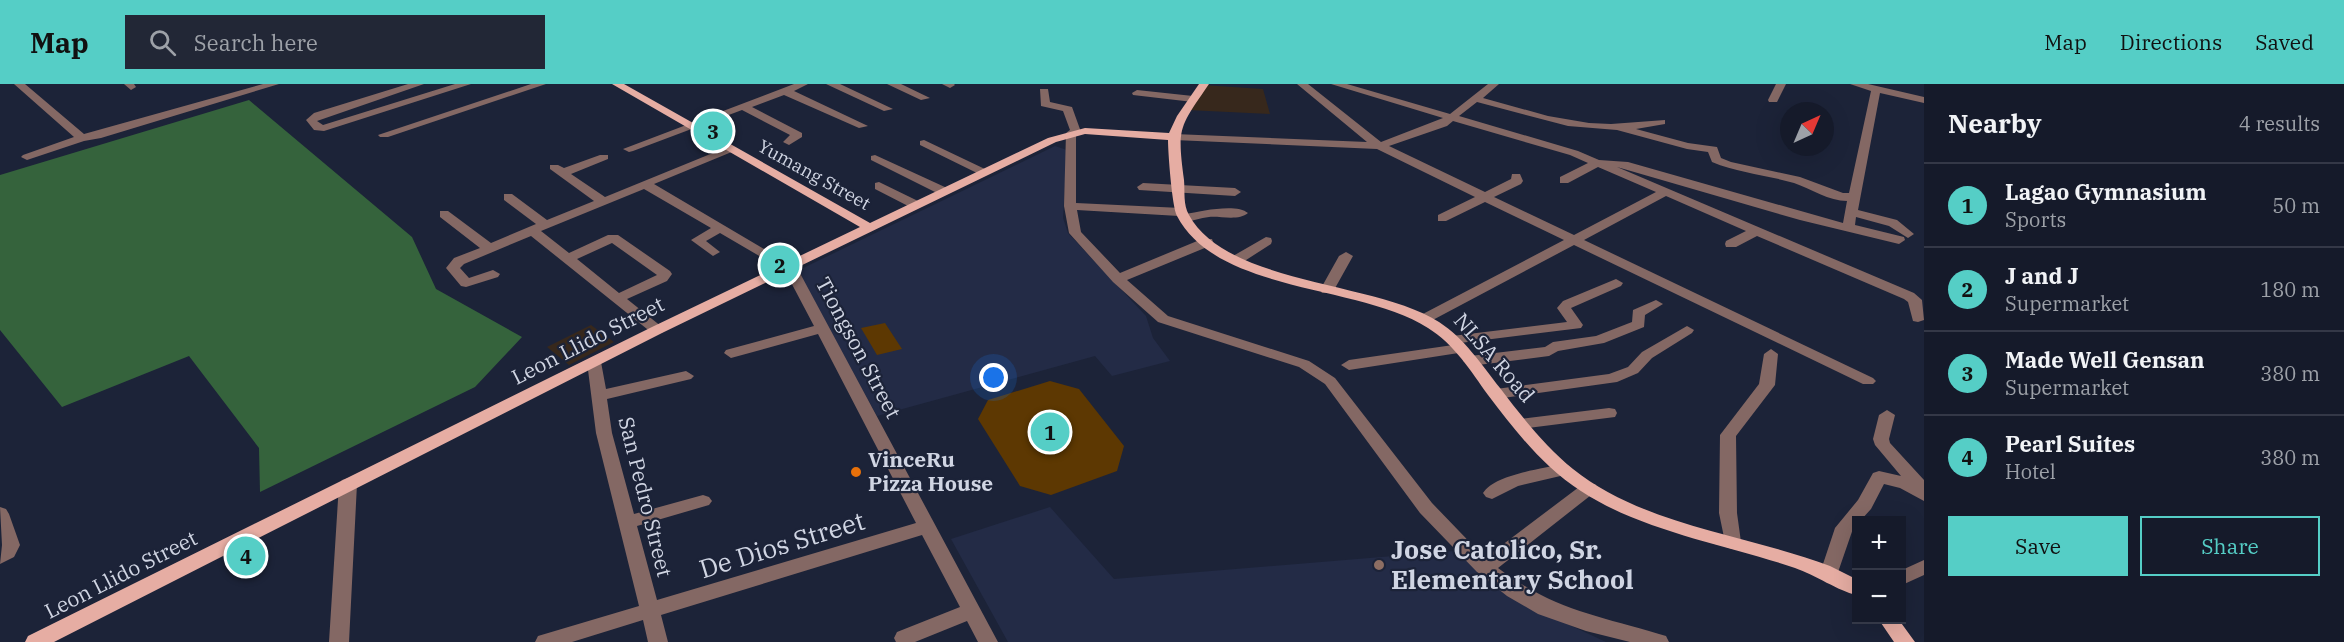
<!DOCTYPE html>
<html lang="en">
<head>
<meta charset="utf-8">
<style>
  :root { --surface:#151a2a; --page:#222736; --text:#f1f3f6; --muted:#9da1a8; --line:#343847; --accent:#55cec6 }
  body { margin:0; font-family:"IBM Plex Serif",serif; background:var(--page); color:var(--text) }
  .controls { position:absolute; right:18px; bottom:18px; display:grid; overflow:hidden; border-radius:0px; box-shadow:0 6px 24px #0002 }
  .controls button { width:54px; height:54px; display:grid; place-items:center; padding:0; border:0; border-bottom:2px solid var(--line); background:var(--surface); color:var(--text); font:30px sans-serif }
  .compass { position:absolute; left:1780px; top:18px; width:54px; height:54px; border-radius:50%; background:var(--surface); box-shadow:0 6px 24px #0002; rotate:44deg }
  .you { position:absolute; left:994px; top:294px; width:21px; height:21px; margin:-15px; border:4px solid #fff; border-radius:50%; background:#1a73e8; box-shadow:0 0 0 9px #1a73e833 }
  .badge { display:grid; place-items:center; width:39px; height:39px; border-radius:50%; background:var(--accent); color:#111; font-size:20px; font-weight:700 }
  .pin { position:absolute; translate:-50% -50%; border:3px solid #fff; box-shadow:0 2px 6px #0006 }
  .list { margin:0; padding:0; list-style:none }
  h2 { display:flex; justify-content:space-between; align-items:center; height:78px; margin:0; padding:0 24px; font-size:26px }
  h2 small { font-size:20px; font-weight:400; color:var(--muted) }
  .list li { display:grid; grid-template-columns:39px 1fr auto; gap:18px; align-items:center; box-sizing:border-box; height:84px; padding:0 24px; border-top:2px solid var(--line) }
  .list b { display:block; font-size:22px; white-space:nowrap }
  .list p { margin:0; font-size:20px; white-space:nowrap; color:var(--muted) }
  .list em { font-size:20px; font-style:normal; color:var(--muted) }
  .actions { display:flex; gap:12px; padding:18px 24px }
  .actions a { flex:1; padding:14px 0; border:2px solid var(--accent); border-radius:0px; text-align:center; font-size:21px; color:var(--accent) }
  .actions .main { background:var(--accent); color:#111 }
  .icon { flex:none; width:33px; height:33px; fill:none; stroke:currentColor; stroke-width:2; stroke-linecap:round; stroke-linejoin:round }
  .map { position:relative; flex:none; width:1924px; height:558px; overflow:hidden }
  header { display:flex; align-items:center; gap:36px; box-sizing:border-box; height:84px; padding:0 30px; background:var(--accent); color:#111 }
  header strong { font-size:28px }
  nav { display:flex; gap:33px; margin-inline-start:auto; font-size:21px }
  .search { width:420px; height:54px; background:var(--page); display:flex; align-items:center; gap:15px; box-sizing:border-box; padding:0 21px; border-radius:0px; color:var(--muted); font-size:22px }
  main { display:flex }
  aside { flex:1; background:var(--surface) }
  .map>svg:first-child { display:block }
  .industrial { fill:#37281c }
  .built { fill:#232b46 }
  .forest { fill:#35633c }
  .building { fill:#5d3802 }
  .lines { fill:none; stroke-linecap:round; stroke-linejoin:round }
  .minor { fill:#846864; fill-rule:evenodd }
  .major { fill:#e6ada3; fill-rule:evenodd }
  .food-dot { fill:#e8710a; stroke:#1c2338; stroke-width:2 }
  .education-dot { fill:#8d6e63; stroke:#1c2338; stroke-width:2 }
  .labels { text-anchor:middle; stroke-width:4.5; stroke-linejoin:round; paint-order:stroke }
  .far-street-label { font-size:18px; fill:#d0d5e3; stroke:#1c2338 }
  .street-label { font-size:21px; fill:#d0d5e3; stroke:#1c2338 }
  .poi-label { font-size:21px; font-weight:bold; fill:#d0d5e3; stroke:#1c2338; text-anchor:start }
  .near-street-label { font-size:26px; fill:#d0d5e3; stroke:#1c2338 }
  .near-poi-label { font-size:26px; font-weight:bold; fill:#d0d5e3; stroke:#1c2338; text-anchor:start }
</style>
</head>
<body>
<header>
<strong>Map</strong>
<div class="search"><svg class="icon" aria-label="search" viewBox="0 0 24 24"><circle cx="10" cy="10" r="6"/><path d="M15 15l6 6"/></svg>Search here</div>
<nav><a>Map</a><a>Directions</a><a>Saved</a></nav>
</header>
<main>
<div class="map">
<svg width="1924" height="558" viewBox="0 0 1924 558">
  <rect width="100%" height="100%" fill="#1c2338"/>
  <!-- industrial -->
  <path class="industrial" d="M1203,1L1263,5L1270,30L1187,26Z
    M591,241L614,258L569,281L547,263Z"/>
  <!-- built -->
  <path class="built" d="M1055,62L1067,66L1063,134L1068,149L1146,232L1153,254L1170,277L1112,292L1095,272L877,332L797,187Z
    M1050,423L1114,495L1454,467L1548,531L1606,558H1008L951,455Z"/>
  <!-- forest -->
  <path class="forest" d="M249,16L412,153L436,205L522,253L475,303L260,408L259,364L189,272L62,323L0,246V91Z"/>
  <!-- building -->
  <path class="building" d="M885,239L902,265L877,271L861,244Z
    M1050,297L1079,305L1124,362L1117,387L1051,411L1020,402L978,335L988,316Z"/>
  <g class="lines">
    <!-- minor -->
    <path class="minor" d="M14,0H25L84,50L263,0H279L101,54L84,57L27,76L21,73L23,71L74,53Z
      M124,0H134L136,3L131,6Z
      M408,0H424L317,37L323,41L455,0H471L324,47L314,46L306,36L314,29Z
      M531,0H546L388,53H380L378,51Z
      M794,0H808L794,7L868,42L859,44L784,11L752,23L802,49V53L789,61L783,58L790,51L742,26L633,67L629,68L623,65Z
      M826,0H840L893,25L884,27Z
      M887,0H901L930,14L921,16Z
      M942,0H954L955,1L950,4Z
      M1297,0H1308L1381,58L1443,34L1331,0H1347L1450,30L1488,0H1499L1483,14L1548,32L1589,39L1611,40L1665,36V40L1636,45L1688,59L1717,63L1721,74L1731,78L1800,93L1843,109H1849L1871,7L1850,0H1868L1924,13V19L1880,9L1858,126L1897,136L1914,150L1908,154L1889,142L1856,133L1855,141L1904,153L1905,156L1899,160L1800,136L1617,83L1914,209L1922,216L1924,236L1918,238L1913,237L1908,218L1904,215L1757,152L1736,163H1726L1725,160L1726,157L1746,147L1666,112L1584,156L1873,294L1876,297L1873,300H1863L1574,161L1429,238H1419L1417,235L1419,232L1564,156L1485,118L1446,137H1438V131L1475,113L1377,65L1174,56L1168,53L1174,50L1367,58ZM1477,18L1568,42L1617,46L1687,65L1708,68L1712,78C1738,89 1767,91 1794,99C1811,105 1829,117 1847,117L1843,139L1628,78L1599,76L1578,67L1459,32ZM1453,37L1570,71L1588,79L1560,93V99H1568L1598,83L1656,108L1574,151L1494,113L1521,100L1523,97L1520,90H1512L1511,95L1485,108L1389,62L1447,42Z
      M1776,0H1786L1777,18H1769L1768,16Z
      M1040,5H1048L1050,18L1072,23L1081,48L1076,51V119L1181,124L1185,125L1186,130C1200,127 1237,119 1248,129C1239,137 1221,132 1209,133C1199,134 1189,139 1180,137L1179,132L1077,126L1081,148L1120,189L1202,155H1212L1213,158L1212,161L1127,196L1168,232L1309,277L1335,294L1432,419L1485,474L1583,400H1595L1598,404L1595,408L1498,484C1554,526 1595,531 1659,550L1666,552L1669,558H1630L1586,547L1538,530L1507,512L1477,488L1420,429L1325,300L1299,283L1158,238L1113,198L1069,149L1064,122L1066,49L1070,46L1063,27L1041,22Z
      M1137,6L1193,12L1198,15L1193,18L1133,11L1132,9Z
      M924,56L987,86L989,88L983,91L979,90L920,61V57Z
      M730,62L736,65L734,67L654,100L786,178H794L998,558H978L967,537L915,558H896L894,554L897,548L960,523L922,451L661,531L668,558H648L643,536L572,558H535L538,552L639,522L596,349L587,278L589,275L594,273L601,278L606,305L686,287L694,292L691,295L607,315L612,349L634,430L703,411L709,413L712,417L709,421L637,442L657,516L916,439L818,250L731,274L724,269L726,266L814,242L785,187L720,149L706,157L720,168L713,172L691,156L711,144L644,105L541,147L569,169L608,151H618L670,187L672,190L667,197L627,215L662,243L664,246L662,249H652L531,152L464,180L460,184L469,194L493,186L500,190L498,193L466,203L461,202L446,184L454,174L480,164L440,133V127H448L491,159L536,140L504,116V110H512L547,136L594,117L550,85V81H558L564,84L600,71H608V75L571,90L605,113ZM612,159L657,191L619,209L577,175Z
      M875,71L947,104L949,107L943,111L939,110L871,76V72Z
      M879,98L918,117L920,120L914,124L910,123L875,105V99Z
      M1143,99L1235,104L1241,108L1235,112L1139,106L1137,103Z
      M1266,153L1271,154L1272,157L1271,160L1243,178H1233L1231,175L1233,172Z
      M1346,168L1353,172L1334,206L1332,209H1322L1320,206L1339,172Z
      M1616,195L1623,199L1621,202L1571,224L1583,241L1581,244L1452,260L1445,256L1452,252L1567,238L1557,224L1563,217Z
      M1656,216L1663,220L1645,231L1644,243L1604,259L1558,267L1549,272L1470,282L1463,277L1470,272L1545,263L1553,258L1596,252L1632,238L1633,226Z
      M1687,242L1694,246L1692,249L1652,274L1638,289L1617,298L1496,315L1488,310L1496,305L1609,290L1628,283L1642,268Z
      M1460,260L1467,265L1465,268L1349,286L1341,281L1349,276Z
      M1771,265L1778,270L1775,301L1736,352L1737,429L1741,458L1738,463L1732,465L1726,463L1719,429L1720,351L1759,300L1764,270Z
      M1609,324L1615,325L1617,329L1615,333L1520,345L1512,340L1520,335Z
      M1887,326L1895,331L1889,355L1890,359L1924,396V417L1900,404L1884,400L1871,425L1861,436H1856L1836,494L1829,496L1822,494L1820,489L1835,444L1858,416L1873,389L1879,387L1901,392L1875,361L1873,355L1879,331Z
      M1563,380L1569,382L1571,386L1569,390L1518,402L1492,415L1486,413L1483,409C1495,390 1542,385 1563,380Z
      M348,394L354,396L357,400L349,558H329L339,400L342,396Z
      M0,423L6,425L9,430L20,461L14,473L0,480L2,461Z
      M1924,476V491L1902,501V486Z"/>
    <!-- major -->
    <path class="major" d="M612,0H624L870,139L1048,54L1085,44L1169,49L1177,32L1199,0H1209C1179,44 1177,43 1184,96C1185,107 1183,121 1189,131C1227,201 1376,197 1439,238C1464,254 1482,281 1500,304C1522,333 1545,362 1573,385C1642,441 1748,451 1830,482L1856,495V511C1839,507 1815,491 1795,484C1713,456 1615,444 1550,383C1527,362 1507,336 1488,311C1471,287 1454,260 1428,244C1361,200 1218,210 1177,132C1172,123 1168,68 1168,56L1085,50L1056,58L662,249L54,558H25L28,552L652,243L860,143Z
      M1879,536H1899L1915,558H1894Z"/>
  </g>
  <!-- markers -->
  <circle class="food-dot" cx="856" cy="388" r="6"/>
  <circle class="education-dot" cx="1379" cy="481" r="6"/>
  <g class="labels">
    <!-- far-street labels -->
    <g class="far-street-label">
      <text transform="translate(814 91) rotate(29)" y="6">Yumang Street</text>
    </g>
    <!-- street labels -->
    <g class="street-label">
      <text transform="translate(588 257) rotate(-27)" y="7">Leon Llido Street</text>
      <text transform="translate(858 264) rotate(62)" y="7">Tiongson Street</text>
      <text transform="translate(1494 274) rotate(49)" y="7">NLSA Road</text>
      <text transform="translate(645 413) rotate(76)" y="7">San Pedro Street</text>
      <text transform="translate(121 491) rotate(-27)" y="7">Leon Llido Street</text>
    </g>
    <!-- poi labels -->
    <g class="poi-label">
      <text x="868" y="383">VinceRu<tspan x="868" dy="24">Pizza House</tspan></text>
    </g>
    <!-- near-street labels -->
    <g class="near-street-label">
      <text transform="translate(782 461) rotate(-17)" y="9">De Dios Street</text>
    </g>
    <!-- near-poi labels -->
    <g class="near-poi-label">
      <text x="1391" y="475">Jose Catolico, Sr.<tspan x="1391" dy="30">Elementary School</tspan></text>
    </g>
  </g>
</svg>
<div class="controls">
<button>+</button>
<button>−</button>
</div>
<svg class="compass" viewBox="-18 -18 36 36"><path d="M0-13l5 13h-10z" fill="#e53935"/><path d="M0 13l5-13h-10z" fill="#9da1a8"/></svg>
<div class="you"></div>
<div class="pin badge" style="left:1050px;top:348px">1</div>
<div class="pin badge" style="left:780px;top:181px">2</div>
<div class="pin badge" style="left:713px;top:47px">3</div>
<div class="pin badge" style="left:246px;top:472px">4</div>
</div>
<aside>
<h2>Nearby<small>4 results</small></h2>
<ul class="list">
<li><span class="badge">1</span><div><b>Lagao Gymnasium</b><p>Sports</p></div><em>50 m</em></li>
<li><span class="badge">2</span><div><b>J and J</b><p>Supermarket</p></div><em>180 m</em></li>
<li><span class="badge">3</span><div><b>Made Well Gensan</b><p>Supermarket</p></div><em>380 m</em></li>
<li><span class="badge">4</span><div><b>Pearl Suites</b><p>Hotel</p></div><em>380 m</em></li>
</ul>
<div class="actions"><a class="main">Save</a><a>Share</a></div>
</aside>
</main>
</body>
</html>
